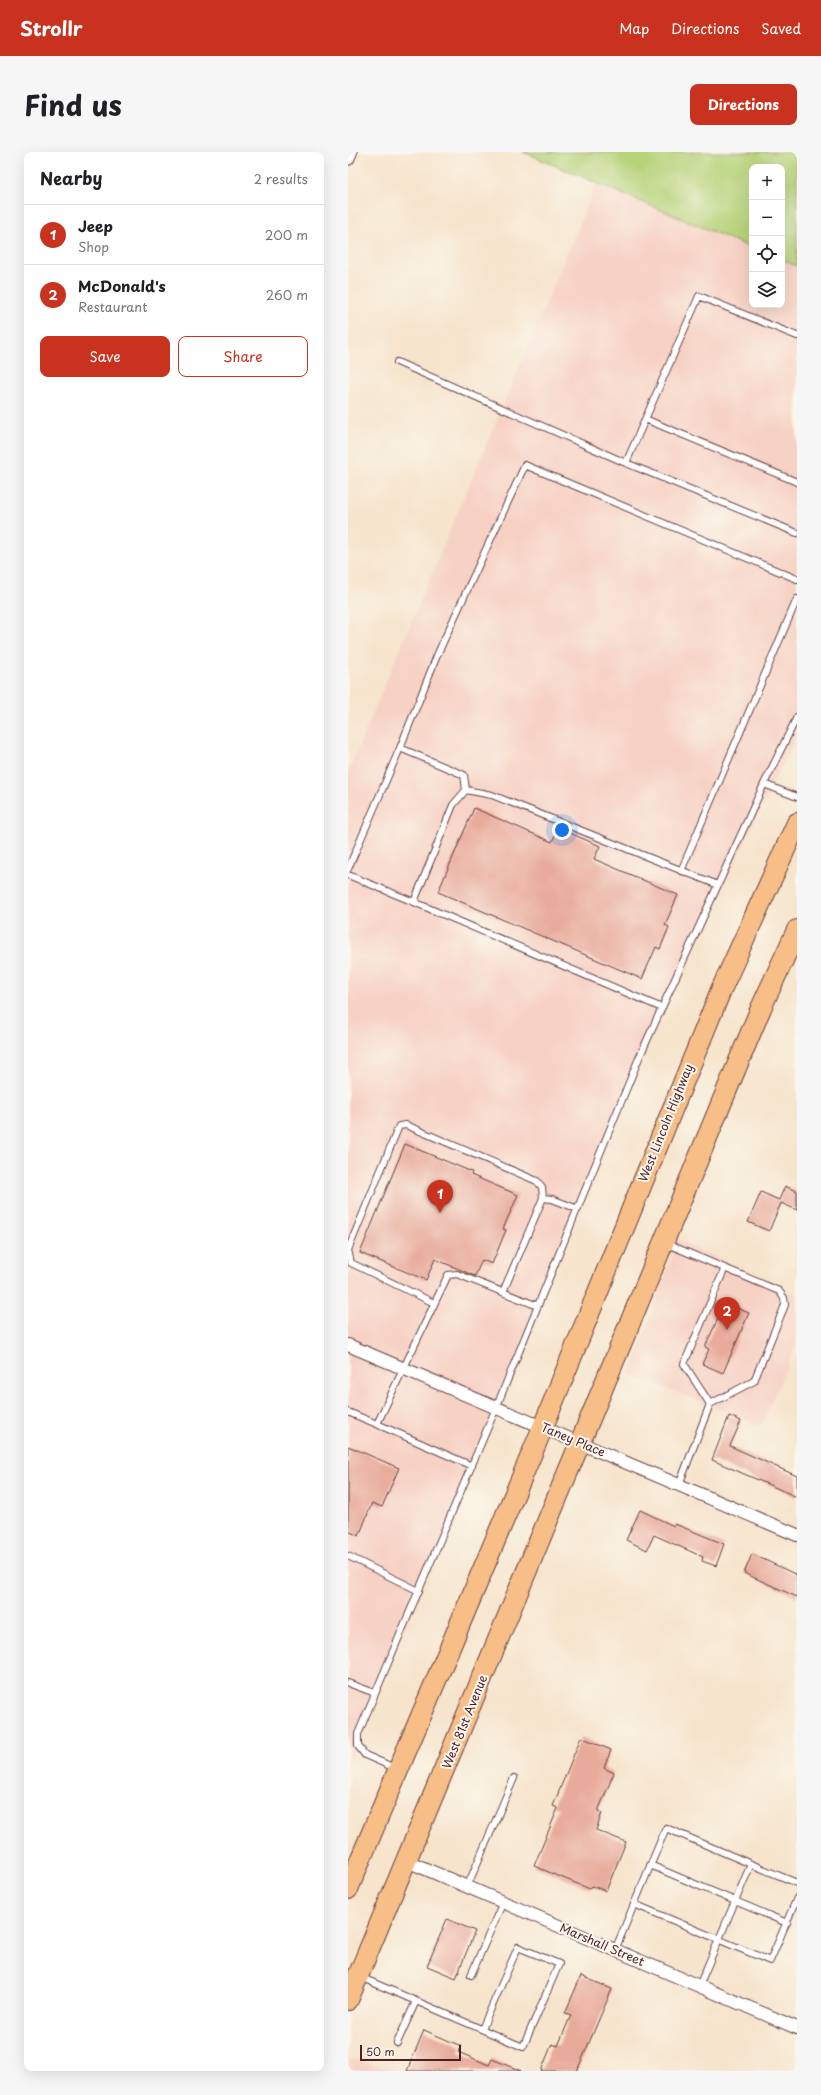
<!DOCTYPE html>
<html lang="en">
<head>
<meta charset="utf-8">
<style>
  :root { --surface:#fff; --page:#f6f6f6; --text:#202124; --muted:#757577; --line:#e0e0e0; --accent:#c8321e }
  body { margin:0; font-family:"Playpen Sans",sans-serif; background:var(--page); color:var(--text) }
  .controls { position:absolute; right:12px; top:12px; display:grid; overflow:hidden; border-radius:8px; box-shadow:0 4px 16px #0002 }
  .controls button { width:36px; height:36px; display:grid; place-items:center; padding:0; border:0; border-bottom:1px solid var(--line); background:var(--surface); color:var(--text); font:20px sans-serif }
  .scale { position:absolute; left:12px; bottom:10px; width:101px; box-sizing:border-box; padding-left:4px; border:2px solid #4a1f2b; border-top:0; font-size:11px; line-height:14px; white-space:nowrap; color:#4a1f2b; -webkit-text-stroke:3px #fbf7ec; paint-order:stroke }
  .you { position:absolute; left:214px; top:678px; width:14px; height:14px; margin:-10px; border:3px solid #fff; border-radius:50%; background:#1a73e8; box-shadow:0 0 0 6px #1a73e833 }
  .badge { display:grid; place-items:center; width:26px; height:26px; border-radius:50%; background:var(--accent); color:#fff; font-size:13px; font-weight:700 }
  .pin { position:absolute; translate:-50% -33px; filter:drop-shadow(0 1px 2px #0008) }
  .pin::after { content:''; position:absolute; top:21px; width:14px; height:12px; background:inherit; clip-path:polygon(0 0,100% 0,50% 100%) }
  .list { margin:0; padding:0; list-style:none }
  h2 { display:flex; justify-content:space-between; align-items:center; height:52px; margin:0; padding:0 16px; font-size:17px }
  h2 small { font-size:13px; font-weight:400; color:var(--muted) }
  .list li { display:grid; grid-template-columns:26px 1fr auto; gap:12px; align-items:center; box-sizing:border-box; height:60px; padding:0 16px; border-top:1px solid var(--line) }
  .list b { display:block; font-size:15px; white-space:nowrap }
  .list p { margin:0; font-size:13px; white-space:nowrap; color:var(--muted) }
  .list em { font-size:13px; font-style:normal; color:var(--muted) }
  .actions { display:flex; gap:8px; padding:12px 16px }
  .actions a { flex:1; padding:9px 0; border:1px solid var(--accent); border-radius:8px; text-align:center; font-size:14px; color:var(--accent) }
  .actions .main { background:var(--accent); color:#fff }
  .icon { flex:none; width:22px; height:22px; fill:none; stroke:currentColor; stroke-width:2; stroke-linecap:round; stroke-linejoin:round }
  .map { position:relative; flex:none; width:449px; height:1919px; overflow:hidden; border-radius:8px }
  header { display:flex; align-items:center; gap:24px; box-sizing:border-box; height:56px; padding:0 20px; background:var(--accent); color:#fff }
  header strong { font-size:19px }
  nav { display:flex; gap:22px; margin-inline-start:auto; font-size:14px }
  .intro { display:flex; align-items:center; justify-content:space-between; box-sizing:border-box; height:96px; padding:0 24px }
  h1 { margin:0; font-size:28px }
  .button { padding:10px 18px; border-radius:8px; background:var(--accent); color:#fff; font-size:14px; font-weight:700 }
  main { display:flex; gap:24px; padding:0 24px }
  aside { flex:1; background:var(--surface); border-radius:8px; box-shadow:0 4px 16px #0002 }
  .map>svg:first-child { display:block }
  .built { fill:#f6d2c4 }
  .green { fill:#b6d37a; stroke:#807952 }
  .building { fill:#e8ab9b }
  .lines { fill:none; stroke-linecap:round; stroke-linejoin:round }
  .lane-casing { stroke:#643d43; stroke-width:8 }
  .street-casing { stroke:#643d43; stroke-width:14 }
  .primary-casing { stroke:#643d43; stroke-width:22 }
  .lane { stroke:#fff; stroke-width:6 }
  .street { stroke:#fff; stroke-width:12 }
  .primary { stroke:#f7be87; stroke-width:20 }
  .labels { text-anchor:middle; stroke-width:4; stroke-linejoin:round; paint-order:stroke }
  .street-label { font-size:12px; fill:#4a1f2b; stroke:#fbf7ec }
</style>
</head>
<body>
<header>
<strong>Strollr</strong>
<nav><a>Map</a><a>Directions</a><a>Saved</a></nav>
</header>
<div class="intro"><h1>Find us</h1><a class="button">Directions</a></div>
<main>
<aside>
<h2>Nearby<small>2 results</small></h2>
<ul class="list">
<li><span class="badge">1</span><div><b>Jeep</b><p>Shop</p></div><em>200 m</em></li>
<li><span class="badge">2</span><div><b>McDonald's</b><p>Restaurant</p></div><em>260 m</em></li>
</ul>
<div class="actions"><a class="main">Save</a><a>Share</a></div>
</aside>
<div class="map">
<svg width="449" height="1919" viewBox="0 0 449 1919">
  <rect width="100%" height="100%" fill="#fbf7ec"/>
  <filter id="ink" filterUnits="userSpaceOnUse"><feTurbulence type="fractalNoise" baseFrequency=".025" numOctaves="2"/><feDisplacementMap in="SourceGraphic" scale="8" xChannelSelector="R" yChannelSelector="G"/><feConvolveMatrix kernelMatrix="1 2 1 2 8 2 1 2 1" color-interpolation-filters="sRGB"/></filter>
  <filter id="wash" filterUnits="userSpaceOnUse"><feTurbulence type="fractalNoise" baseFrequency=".012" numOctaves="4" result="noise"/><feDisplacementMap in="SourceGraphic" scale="16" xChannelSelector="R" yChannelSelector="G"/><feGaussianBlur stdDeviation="0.9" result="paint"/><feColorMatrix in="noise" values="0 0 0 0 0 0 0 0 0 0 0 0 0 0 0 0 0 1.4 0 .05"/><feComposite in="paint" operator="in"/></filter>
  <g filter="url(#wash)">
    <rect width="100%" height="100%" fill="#f6e4cc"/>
    <!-- built -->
    <path class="built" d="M249,31L404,96V153H434V108L449,114V583L291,906L0,1614V620Z
      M330,1088L449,1142V1191L413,1274L282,1222Z
      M1,1906L47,1919H0Z"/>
    <!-- green -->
    <path class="green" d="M175,0H449V114L434,108V15H404V96Z"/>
    <g id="blocks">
      <!-- building -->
      <path class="building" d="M126,656L204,690L210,676L252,694L246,707L330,743L317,773L321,775L312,797L308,795L294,827L90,740Z
        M57,992L124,1020L123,1023L170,1043L155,1077L158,1078L144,1112L134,1108L127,1124L87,1107L78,1128L12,1101Z
        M437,1034L449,1039V1058L433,1051L421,1079L400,1070L413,1040L431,1048Z
        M377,1151L401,1161L375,1221L354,1212L361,1197L357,1195Z
        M381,1264L393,1269L382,1294L449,1324V1345L364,1308Z
        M0,1294L51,1316L34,1355L24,1351L11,1384L0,1379Z
        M292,1358L326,1374L327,1372L376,1392L368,1414L354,1409L355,1405L306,1383L299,1398L278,1388Z
        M404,1402L449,1423V1445L396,1421Z
        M233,1585L263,1598L256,1616L266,1621L250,1659L254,1661L248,1678L278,1690L258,1739L244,1734L242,1737L186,1714L210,1656L205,1654Z
        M99,1767L127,1779L108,1826L79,1814Z
        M233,1824L264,1837L229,1919H193L204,1892L210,1894L223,1863L217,1861Z
        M76,1878L113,1894L110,1900L141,1913L144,1907L173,1919H59Z"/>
    </g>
  </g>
  <g filter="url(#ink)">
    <use href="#blocks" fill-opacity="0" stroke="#643d43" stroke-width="1"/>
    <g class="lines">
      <!-- lane casing -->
      <g class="lane-casing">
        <path id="lane" d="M49,210L278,311L449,381
          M297,267L449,330
          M278,311L351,144L449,184
          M416,632L449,645
          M118,638L116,623L52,596L90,501L177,313L449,427
          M0,717L52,596
          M333,719L449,447
          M0,723L66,750
          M314,856L66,750L105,653L118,638L144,643L370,733
          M317,1091L431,1139L436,1146L437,1153L406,1229L362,1252L331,1333
          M155,1140L195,1046L204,1047L230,1057
          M86,1151L3,1111L0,1098L51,974L58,973L189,1029L194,1035L195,1046
          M362,1252L336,1212L376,1118
          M0,1260L29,1272L100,1123L109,1122L190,1154
          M29,1272L124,1314
          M0,1404L71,1439
          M0,1531L27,1541
          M49,1617L17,1603L10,1594V1582L148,1256L291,906L416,632L449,565
          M403,1712L449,1731
          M302,1713L439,1771
          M119,1735L166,1626
          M286,1752L422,1809L449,1746
          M267,1798L318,1676L403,1712L351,1834
          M123,1823L155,1750
          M12,1825C66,1848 121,1872 175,1895L211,1812L170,1795L134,1877
          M49,1891L68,1849"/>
      </g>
      <!-- street casing -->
      <g class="street-casing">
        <path id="street" d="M0,7L3,0
          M0,1193L449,1383
          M59,1709L449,1876"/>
      </g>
      <!-- primary casing -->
      <g class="primary-casing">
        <path id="primary" d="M0,1737L195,1275L373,838L449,671
          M0,1848L413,856L449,778"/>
      </g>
      <!-- lane -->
      <use href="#lane" class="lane"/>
      <!-- street -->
      <use href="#street" class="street"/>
      <!-- primary -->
      <use href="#primary" class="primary"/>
    </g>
  </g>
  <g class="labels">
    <!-- street labels -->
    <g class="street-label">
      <text transform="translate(318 971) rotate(-68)" y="4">West Lincoln Highway</text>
      <text transform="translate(225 1288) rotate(23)" y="4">Taney Place</text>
      <text transform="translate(117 1570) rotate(-68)" y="4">West 81st Avenue</text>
      <text transform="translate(254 1793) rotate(23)" y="4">Marshall Street</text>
    </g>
  </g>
</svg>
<div class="controls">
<button>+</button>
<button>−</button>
<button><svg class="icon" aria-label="locate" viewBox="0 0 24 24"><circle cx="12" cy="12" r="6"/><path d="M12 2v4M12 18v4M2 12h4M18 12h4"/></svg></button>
<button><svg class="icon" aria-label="layers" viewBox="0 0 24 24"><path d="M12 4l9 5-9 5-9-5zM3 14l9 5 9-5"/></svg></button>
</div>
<div class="scale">50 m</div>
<div class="you"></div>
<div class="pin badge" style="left:92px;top:1061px">1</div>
<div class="pin badge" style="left:379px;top:1178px">2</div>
</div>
</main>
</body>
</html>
